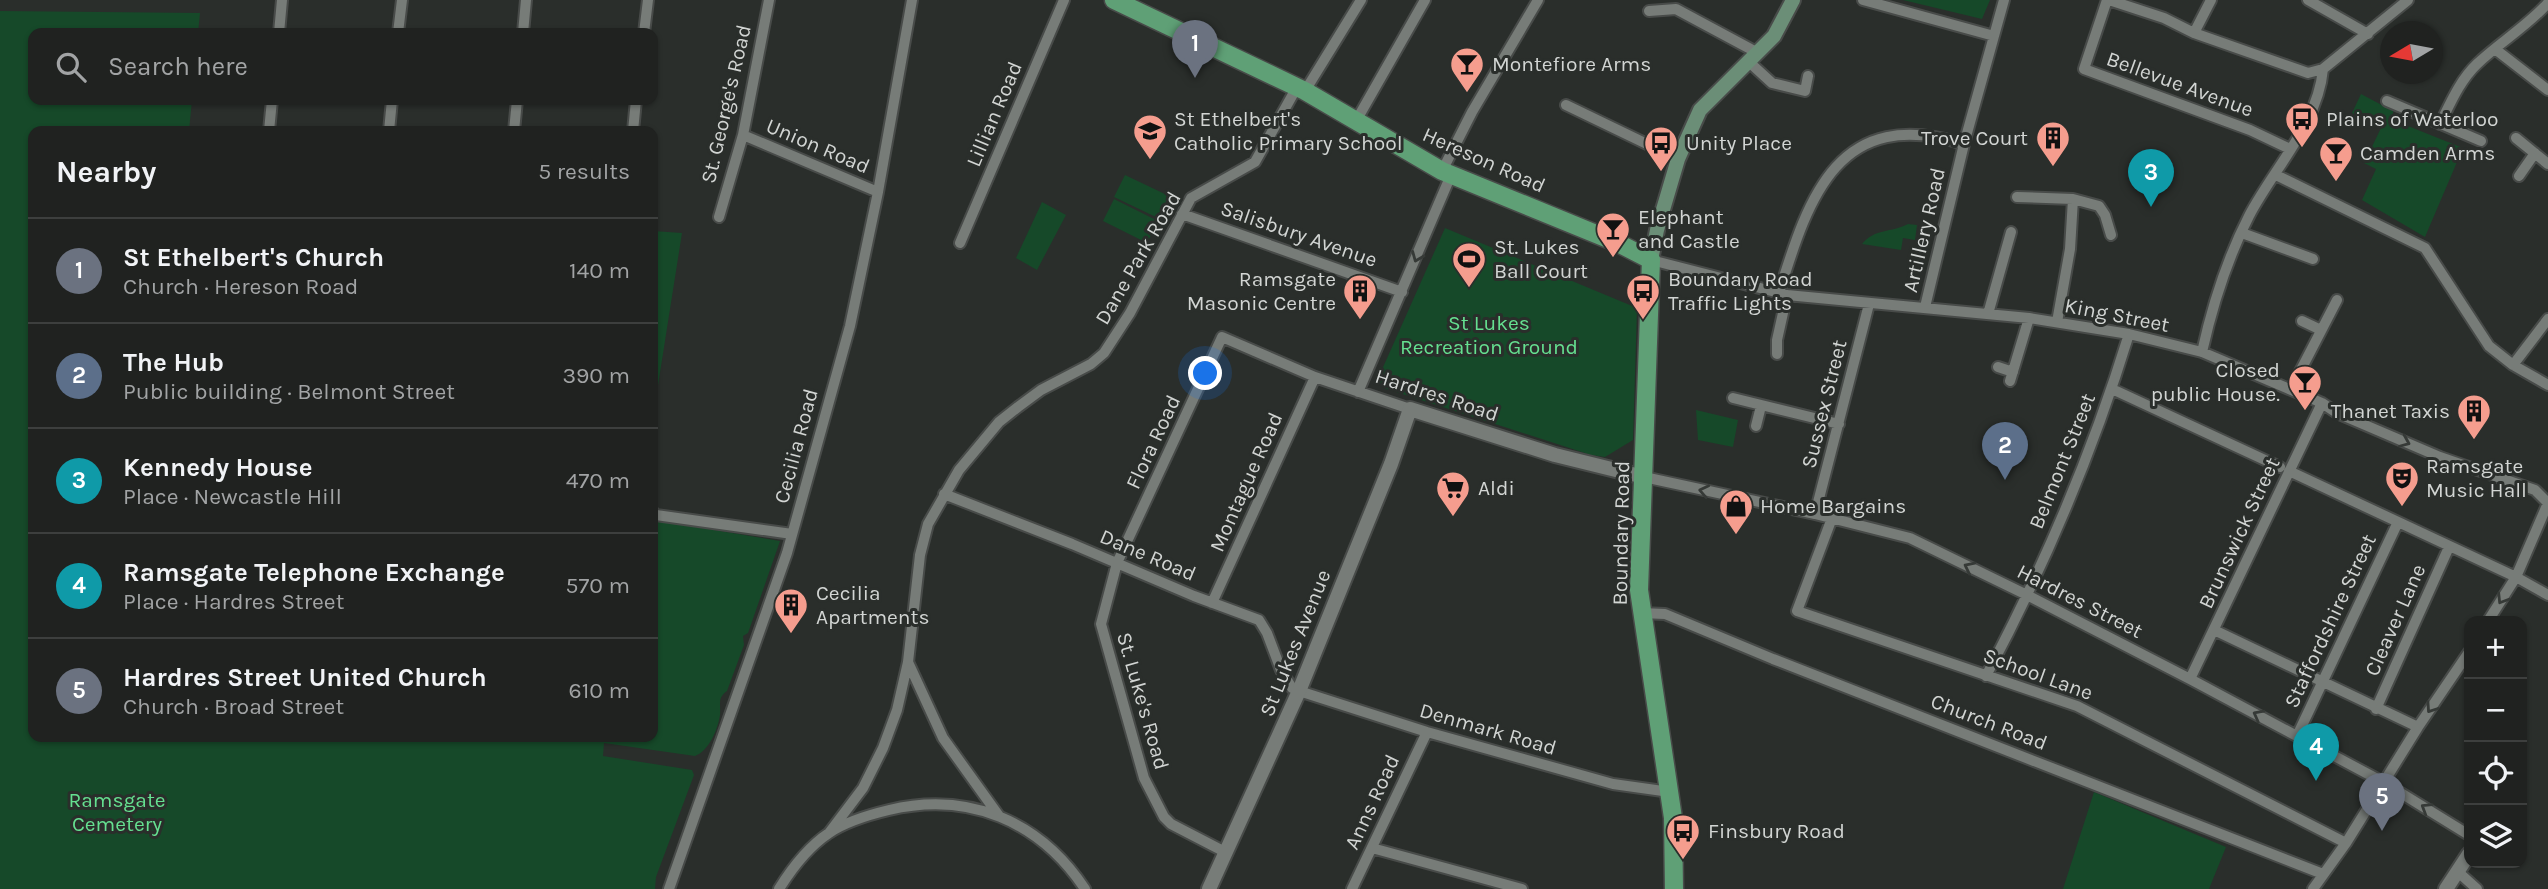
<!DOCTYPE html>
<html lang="en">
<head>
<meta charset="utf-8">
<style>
  :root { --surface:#202220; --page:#2d2f2d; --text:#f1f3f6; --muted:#a2a4a5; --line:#3d3f3e; --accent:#f59d8e }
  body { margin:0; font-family:Karla,sans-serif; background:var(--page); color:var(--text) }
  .controls { position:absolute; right:21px; bottom:21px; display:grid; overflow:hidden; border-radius:14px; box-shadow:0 2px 5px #0004 }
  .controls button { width:63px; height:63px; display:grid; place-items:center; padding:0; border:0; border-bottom:2px solid var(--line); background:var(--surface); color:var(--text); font:35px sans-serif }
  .compass { position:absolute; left:2380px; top:21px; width:63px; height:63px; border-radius:50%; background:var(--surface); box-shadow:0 2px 5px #0004; rotate:260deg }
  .you { position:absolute; left:1206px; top:374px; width:24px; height:24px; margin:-18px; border:5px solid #fff; border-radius:50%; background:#1a73e8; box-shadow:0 0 0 10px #1a73e833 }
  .badge { display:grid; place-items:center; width:46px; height:46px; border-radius:50%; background:var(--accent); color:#fff; font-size:23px; font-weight:700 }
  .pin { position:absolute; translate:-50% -58px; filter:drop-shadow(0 2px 4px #0008) }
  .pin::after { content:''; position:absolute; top:37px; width:24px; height:21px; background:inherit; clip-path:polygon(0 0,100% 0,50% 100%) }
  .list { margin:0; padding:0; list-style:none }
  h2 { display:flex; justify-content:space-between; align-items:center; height:91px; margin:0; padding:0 28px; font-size:30px }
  h2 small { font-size:23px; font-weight:400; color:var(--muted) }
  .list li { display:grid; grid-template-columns:46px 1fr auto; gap:21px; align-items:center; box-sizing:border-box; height:105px; padding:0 28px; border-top:2px solid var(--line) }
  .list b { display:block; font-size:26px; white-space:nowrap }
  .list p { margin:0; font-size:23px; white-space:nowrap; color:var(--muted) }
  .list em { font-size:23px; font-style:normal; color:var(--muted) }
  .icon { flex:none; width:38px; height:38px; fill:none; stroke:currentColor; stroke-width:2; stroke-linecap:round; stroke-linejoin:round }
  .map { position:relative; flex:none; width:2548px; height:889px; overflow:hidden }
  .search { position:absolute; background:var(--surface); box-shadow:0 2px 5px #0004; left:28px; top:28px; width:630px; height:77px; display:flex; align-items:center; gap:18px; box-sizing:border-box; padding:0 24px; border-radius:14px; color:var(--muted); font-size:26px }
  .panel { position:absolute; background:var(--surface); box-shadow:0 2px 5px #0004; left:28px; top:126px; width:630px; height:616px; border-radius:14px }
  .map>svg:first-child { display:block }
  .green { fill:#164929 }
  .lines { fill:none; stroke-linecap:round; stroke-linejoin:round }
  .minor-casing { stroke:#484b49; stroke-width:14 }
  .tertiary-casing { stroke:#484b49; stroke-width:18 }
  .secondary-casing { stroke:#484b49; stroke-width:18 }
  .primary-casing { stroke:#484b49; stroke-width:21 }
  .minor { stroke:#777c78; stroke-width:10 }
  .tertiary { stroke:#777c78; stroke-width:14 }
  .secondary { stroke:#6b8e77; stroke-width:14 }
  .primary { stroke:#5fa076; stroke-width:18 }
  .oneway { stroke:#363a37 }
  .labels { text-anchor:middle; stroke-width:6; stroke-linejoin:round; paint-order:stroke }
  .poi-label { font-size:21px; fill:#d2d5d3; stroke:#2a2e2b; text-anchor:start }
  .street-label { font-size:21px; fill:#d2d5d3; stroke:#2a2e2b }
  .park-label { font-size:21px; fill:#65e090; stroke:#2a2e2b }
</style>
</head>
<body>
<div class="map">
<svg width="2548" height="889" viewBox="0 0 2548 889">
  <rect width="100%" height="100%" fill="#2a2e2b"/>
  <!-- green -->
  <path class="green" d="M1903,0H1990L1982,19Z
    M0,11L200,13L198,33H33V100H192L189,131H33V737H653V520L780,541L748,633L743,636L744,645L727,691C717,698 721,704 720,715C718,729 709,751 695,756L604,743L603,756L692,770L694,775L656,877L655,889H0Z
    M2361,94L2393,111V120L2463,148L2425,237L2362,200L2376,169L2364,163L2381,128L2352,113Z
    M1125,175L1169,196L1158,218L1114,197Z
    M1114,199L1158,221L1147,243L1103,221Z
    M1042,202L1066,215L1037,270L1016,258Z
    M1908,224L1917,225L1915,240L1903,238L1901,250L1862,244C1875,228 1891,233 1908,224Z
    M1445,228L1637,308L1633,440L1605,457L1591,455L1384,388L1379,381L1380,374Z
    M653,231L682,233L653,417Z
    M1696,410L1738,420L1733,447L1698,440Z
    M2094,792L2226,847L2209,889H2063Z"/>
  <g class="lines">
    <!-- minor casing -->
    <g class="minor-casing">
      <path id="minor" d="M1863,0L1994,36
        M2107,0L2084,69L2250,130L2290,149
        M2109,0L2164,18L2194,33L2308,73L2323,69L2408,0
        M2308,0L2368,34
        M1649,11L1676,9L1758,53
        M279,33L282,0
        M398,33L402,0
        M523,33L526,0
        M644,33L648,0
        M2194,33L2211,0
        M2495,49L2548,90
        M1748,61L1772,83L1805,91L1808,76
        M1305,91L1361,0
        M2387,101L2481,141
        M1566,105L1678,159
        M1356,121L1425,0
        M2440,124C2450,104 2460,80 2477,64C2499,43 2526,27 2547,4
        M269,131L272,100
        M389,131L392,100
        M514,131L517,100
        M633,131L636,100
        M743,135L878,192
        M2516,138L2548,164
        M1442,171L1472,112L1538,0
        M2276,175L2425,248L2489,346L2513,365L2548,385
        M2519,176L2535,153
        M2017,197L2073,199L2099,206L2105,215L2111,235
        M1182,214L1402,292
        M719,217L743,135L769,0
        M2242,233L2313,259
        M960,243L1064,0
        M1651,260L1787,295L2029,318L2129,334L2202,352L2322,403L2337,413L2440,457L2535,490L2548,503
        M1779,293C1809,195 1839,105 1964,144
        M1925,307L1964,144L2004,0
        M1988,314L2011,232
        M2302,321L2321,330
        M2057,322L2070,249L2073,199
        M2202,352C2212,307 2228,257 2249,216C2274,168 2318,124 2323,69
        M1777,354V340L1787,295
        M2513,365L2548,319
        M1998,367L2013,372
        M2010,381L2029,318
        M2112,389L2280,467
        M2291,389L2337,300
        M1358,392L1451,175
        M1733,398L1839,424
        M1756,426L1761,406
        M2289,471L2516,577L2548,595
        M1644,477L1815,514L1910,538L2027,595L2190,679L2383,782L2469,835
        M944,494L1072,544L1194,596L1259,620L1267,633L1281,670L1292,688L1299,691L1427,732L1613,784L1670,792
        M653,512L656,515L792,534
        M1815,514L1869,304
        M1832,518L1797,611L2077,706L2346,843
        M1212,603L1315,377
        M1641,613L1665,614L1773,659L2323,874
        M2488,621L2516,577L2548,503
        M2214,630L2418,727
        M908,662L943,738L999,816
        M1986,676C2044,567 2093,451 2129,334
        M2190,679L2322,403
        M2376,709L2449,547
        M2297,736L2398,522
        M829,833L863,788L883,748L897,710L908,662L920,555L928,524L959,470L999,422L1018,407L1041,390L1091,364L1104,353L1130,313L1191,198L1255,162L1297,87
        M1372,848L1522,889
        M1227,853L1171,824L1164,817L1144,778L1101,624L1117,563L1222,337L1315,377L1410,409
        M2457,871L2477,889
        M669,889L787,553L850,326L878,192L912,0
        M779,889C792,868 808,847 829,833C847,821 868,815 889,810C969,791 1040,821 1085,889
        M1352,889L1427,732
        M2313,889L2346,843L2418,727L2469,652"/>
    </g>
    <!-- tertiary casing -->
    <g class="tertiary-casing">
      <path id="tertiary" d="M1209,889L1299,691L1391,464L1410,409L1555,455L1644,477
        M2446,889L2469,854"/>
    </g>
    <!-- secondary casing -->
    <g class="secondary-casing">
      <path id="secondary" d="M1651,260L1657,230L1678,159L1700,110L1774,36L1793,0"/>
    </g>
    <!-- primary casing -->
    <g class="primary-casing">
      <path id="primary" d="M1114,0L1305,91L1442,171L1618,243L1651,260L1639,590L1673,818L1674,889"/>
    </g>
    <!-- minor -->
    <use href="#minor" class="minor"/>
    <!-- tertiary -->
    <use href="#tertiary" class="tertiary"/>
    <!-- secondary -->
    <use href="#secondary" class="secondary"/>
    <!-- primary -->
    <use href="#primary" class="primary"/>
  </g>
  <!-- one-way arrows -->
  <defs><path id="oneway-chevron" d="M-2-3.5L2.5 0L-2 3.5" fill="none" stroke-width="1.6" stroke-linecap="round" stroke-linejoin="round" transform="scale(1.75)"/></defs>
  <g class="oneway">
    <use href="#oneway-chevron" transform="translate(1417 257) rotate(112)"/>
    <use href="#oneway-chevron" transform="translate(2405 442) rotate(23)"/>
    <use href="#oneway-chevron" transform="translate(1704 491) rotate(-168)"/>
    <use href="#oneway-chevron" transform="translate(1969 567) rotate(-154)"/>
    <use href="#oneway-chevron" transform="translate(2502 599) rotate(122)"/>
    <use href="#oneway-chevron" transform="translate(2431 708) rotate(124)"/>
    <use href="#oneway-chevron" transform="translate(2258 715) rotate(-152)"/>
    <use href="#oneway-chevron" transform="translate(2426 808) rotate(-148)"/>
  </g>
  <!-- icons -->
  <defs>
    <g id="bar-pin" transform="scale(1.75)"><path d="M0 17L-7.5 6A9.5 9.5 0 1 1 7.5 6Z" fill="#f59d8e" stroke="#2a2e2b"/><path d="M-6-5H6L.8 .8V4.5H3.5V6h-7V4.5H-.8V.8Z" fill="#111"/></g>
    <g id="bus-pin" transform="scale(1.75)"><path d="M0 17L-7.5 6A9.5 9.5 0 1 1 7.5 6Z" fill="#f59d8e" stroke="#2a2e2b"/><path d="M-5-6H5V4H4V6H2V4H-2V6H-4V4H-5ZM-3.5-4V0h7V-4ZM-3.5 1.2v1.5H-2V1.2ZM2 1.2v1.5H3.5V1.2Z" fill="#111"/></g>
    <g id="school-pin" transform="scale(1.75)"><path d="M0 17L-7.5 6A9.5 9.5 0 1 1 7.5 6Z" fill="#f59d8e" stroke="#2a2e2b"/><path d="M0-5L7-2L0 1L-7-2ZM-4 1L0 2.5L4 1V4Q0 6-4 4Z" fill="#111"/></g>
    <g id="building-pin" transform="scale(1.75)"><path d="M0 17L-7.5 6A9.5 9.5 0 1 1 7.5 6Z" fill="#f59d8e" stroke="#2a2e2b"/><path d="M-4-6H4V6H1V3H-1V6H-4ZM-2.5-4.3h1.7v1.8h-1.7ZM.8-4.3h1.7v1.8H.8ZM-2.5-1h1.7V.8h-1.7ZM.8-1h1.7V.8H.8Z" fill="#111"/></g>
    <g id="stadium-pin" transform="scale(1.75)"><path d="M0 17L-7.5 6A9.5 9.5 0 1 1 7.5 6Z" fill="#f59d8e" stroke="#2a2e2b"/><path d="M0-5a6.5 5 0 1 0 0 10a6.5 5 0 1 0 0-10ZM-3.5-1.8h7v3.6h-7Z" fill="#111"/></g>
    <g id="theatre-pin" transform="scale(1.75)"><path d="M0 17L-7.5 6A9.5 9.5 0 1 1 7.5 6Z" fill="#f59d8e" stroke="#2a2e2b"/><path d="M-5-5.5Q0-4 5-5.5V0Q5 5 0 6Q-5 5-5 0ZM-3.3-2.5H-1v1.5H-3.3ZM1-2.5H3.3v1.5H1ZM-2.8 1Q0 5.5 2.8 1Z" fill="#111"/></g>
    <g id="supermarket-pin" transform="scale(1.75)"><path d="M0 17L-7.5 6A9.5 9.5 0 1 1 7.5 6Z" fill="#f59d8e" stroke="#2a2e2b"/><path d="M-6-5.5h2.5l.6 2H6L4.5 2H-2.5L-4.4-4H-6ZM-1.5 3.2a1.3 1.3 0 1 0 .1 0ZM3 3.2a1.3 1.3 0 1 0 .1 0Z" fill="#111"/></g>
    <g id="shop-pin" transform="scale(1.75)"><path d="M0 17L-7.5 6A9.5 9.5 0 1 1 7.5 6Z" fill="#f59d8e" stroke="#2a2e2b"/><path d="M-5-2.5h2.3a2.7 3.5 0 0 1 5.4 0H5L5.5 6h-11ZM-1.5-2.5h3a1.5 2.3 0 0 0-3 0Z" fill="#111"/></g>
  </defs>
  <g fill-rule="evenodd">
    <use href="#bar-pin" x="1467" y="64"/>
    <use href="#bus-pin" x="2302" y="119"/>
    <use href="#school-pin" x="1150" y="131"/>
    <use href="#building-pin" x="2053" y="138"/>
    <use href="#bus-pin" x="1661" y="143"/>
    <use href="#bar-pin" x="2336" y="153"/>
    <use href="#bar-pin" x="1613" y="229"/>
    <use href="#stadium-pin" x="1469" y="259"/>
    <use href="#building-pin" x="1360" y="291"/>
    <use href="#bus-pin" x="1643" y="291"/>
    <use href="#bar-pin" x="2305" y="382"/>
    <use href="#building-pin" x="2474" y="411"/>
    <use href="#theatre-pin" x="2402" y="478"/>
    <use href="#supermarket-pin" x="1453" y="488"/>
    <use href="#shop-pin" x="1736" y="506"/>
    <use href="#building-pin" x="791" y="605"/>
    <use href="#bus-pin" x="1683" y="831"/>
  </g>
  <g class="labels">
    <!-- poi labels -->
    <g class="poi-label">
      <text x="1492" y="71">Montefiore Arms</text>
      <text x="1174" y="126">St Ethelbert's<tspan x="1174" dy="24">Catholic Primary School</tspan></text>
      <text x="2326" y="126">Plains of Waterloo</text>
      <text x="2028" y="145" text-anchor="end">Trove Court</text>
      <text x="1686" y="150">Unity Place</text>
      <text x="2360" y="160">Camden Arms</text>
      <text x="1638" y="224">Elephant<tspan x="1638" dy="24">and Castle</tspan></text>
      <text x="1494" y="254">St. Lukes<tspan x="1494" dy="24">Ball Court</tspan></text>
      <text x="1336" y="286" text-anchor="end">Ramsgate<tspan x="1336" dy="24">Masonic Centre</tspan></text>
      <text x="1668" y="286">Boundary Road<tspan x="1668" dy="24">Traffic Lights</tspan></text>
      <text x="2280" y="377" text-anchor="end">Closed<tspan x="2280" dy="24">public House.</tspan></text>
      <text x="2450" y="418" text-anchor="end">Thanet Taxis</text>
      <text x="2426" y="473">Ramsgate<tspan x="2426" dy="24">Music Hall</tspan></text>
      <text x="1478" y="495">Aldi</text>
      <text x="1760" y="513">Home Bargains</text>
      <text x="816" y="600">Cecilia<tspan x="816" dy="24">Apartments</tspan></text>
      <text x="1708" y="838">Finsbury Road</text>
    </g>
    <!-- street labels -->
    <g class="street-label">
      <text transform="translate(2180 84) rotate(20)" y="7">Bellevue Avenue</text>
      <text transform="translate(726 104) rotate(-77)" y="7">St. George's Road</text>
      <text transform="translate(994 114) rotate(-67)" y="7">Lillian Road</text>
      <text transform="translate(818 146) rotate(23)" y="7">Union Road</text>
      <text transform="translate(1484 160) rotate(24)" y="7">Hereson Road</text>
      <text transform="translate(1924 230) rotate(-77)" y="7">Artillery Road</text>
      <text transform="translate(1299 234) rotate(19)" y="7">Salisbury Avenue</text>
      <text transform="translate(1138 258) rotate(-60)" y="7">Dane Park Road</text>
      <text transform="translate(2117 315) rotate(11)" y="7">King Street</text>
      <text transform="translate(1437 395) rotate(18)" y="7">Hardres Road</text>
      <text transform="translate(1824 404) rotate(-76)" y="7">Sussex Street</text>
      <text transform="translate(1153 442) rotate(-65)" y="7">Flora Road</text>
      <text transform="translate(796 446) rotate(-75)" y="7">Cecilia Road</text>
      <text transform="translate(2062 461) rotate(-68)" y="7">Belmont Street</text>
      <text transform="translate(1246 482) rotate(-66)" y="7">Montague Road</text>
      <text transform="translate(1621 533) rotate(-89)" y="7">Boundary Road</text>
      <text transform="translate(2239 533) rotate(-65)" y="7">Brunswick Street</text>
      <text transform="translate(1148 555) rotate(23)" y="7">Dane Road</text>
      <text transform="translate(2080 601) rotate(27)" y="7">Hardres Street</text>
      <text transform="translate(2395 620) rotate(-66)" y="7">Cleaver Lane</text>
      <text transform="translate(2330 621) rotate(-65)" y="7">Staffordshire Street</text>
      <text transform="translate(1295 643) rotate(-68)" y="7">St Lukes Avenue</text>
      <text transform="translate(2038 674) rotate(20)" y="7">School Lane</text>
      <text transform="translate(1143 701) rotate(74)" y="7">St. Luke's Road</text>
      <text transform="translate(1989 722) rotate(21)" y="7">Church Road</text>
      <text transform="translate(1488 729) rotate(16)" y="7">Denmark Road</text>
      <text transform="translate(1372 802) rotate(-65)" y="7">Anns Road</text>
    </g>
    <!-- park labels -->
    <g class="park-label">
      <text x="1489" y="330">St Lukes<tspan x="1489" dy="24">Recreation Ground</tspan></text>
      <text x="117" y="807">Ramsgate<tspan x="117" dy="24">Cemetery</tspan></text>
    </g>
  </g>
</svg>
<div class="controls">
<button>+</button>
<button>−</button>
<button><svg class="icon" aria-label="locate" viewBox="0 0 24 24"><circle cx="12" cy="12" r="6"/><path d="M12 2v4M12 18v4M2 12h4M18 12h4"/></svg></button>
<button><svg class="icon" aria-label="layers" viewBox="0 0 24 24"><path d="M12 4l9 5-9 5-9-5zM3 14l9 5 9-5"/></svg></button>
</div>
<svg class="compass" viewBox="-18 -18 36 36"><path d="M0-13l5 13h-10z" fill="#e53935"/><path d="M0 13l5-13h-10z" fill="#a2a4a5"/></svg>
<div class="you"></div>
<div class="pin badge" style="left:1195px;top:78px;background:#6b7280">1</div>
<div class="pin badge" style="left:2005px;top:480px;background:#5c6f8a">2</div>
<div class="pin badge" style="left:2151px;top:207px;background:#0f9aa8">3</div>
<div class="pin badge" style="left:2316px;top:781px;background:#0f9aa8">4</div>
<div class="pin badge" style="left:2382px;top:831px;background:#6b7280">5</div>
<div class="search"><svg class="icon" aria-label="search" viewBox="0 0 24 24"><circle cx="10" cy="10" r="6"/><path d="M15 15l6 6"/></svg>Search here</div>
<section class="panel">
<h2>Nearby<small>5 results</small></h2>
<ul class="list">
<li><span class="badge" style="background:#6b7280">1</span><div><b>St Ethelbert's Church</b><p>Church · Hereson Road</p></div><em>140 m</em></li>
<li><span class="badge" style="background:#5c6f8a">2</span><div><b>The Hub</b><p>Public building · Belmont Street</p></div><em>390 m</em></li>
<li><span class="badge" style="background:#0f9aa8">3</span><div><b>Kennedy House</b><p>Place · Newcastle Hill</p></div><em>470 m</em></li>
<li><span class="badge" style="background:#0f9aa8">4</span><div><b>Ramsgate Telephone Exchange</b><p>Place · Hardres Street</p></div><em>570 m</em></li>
<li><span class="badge" style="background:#6b7280">5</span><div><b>Hardres Street United Church</b><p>Church · Broad Street</p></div><em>610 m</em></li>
</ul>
</section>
</div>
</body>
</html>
